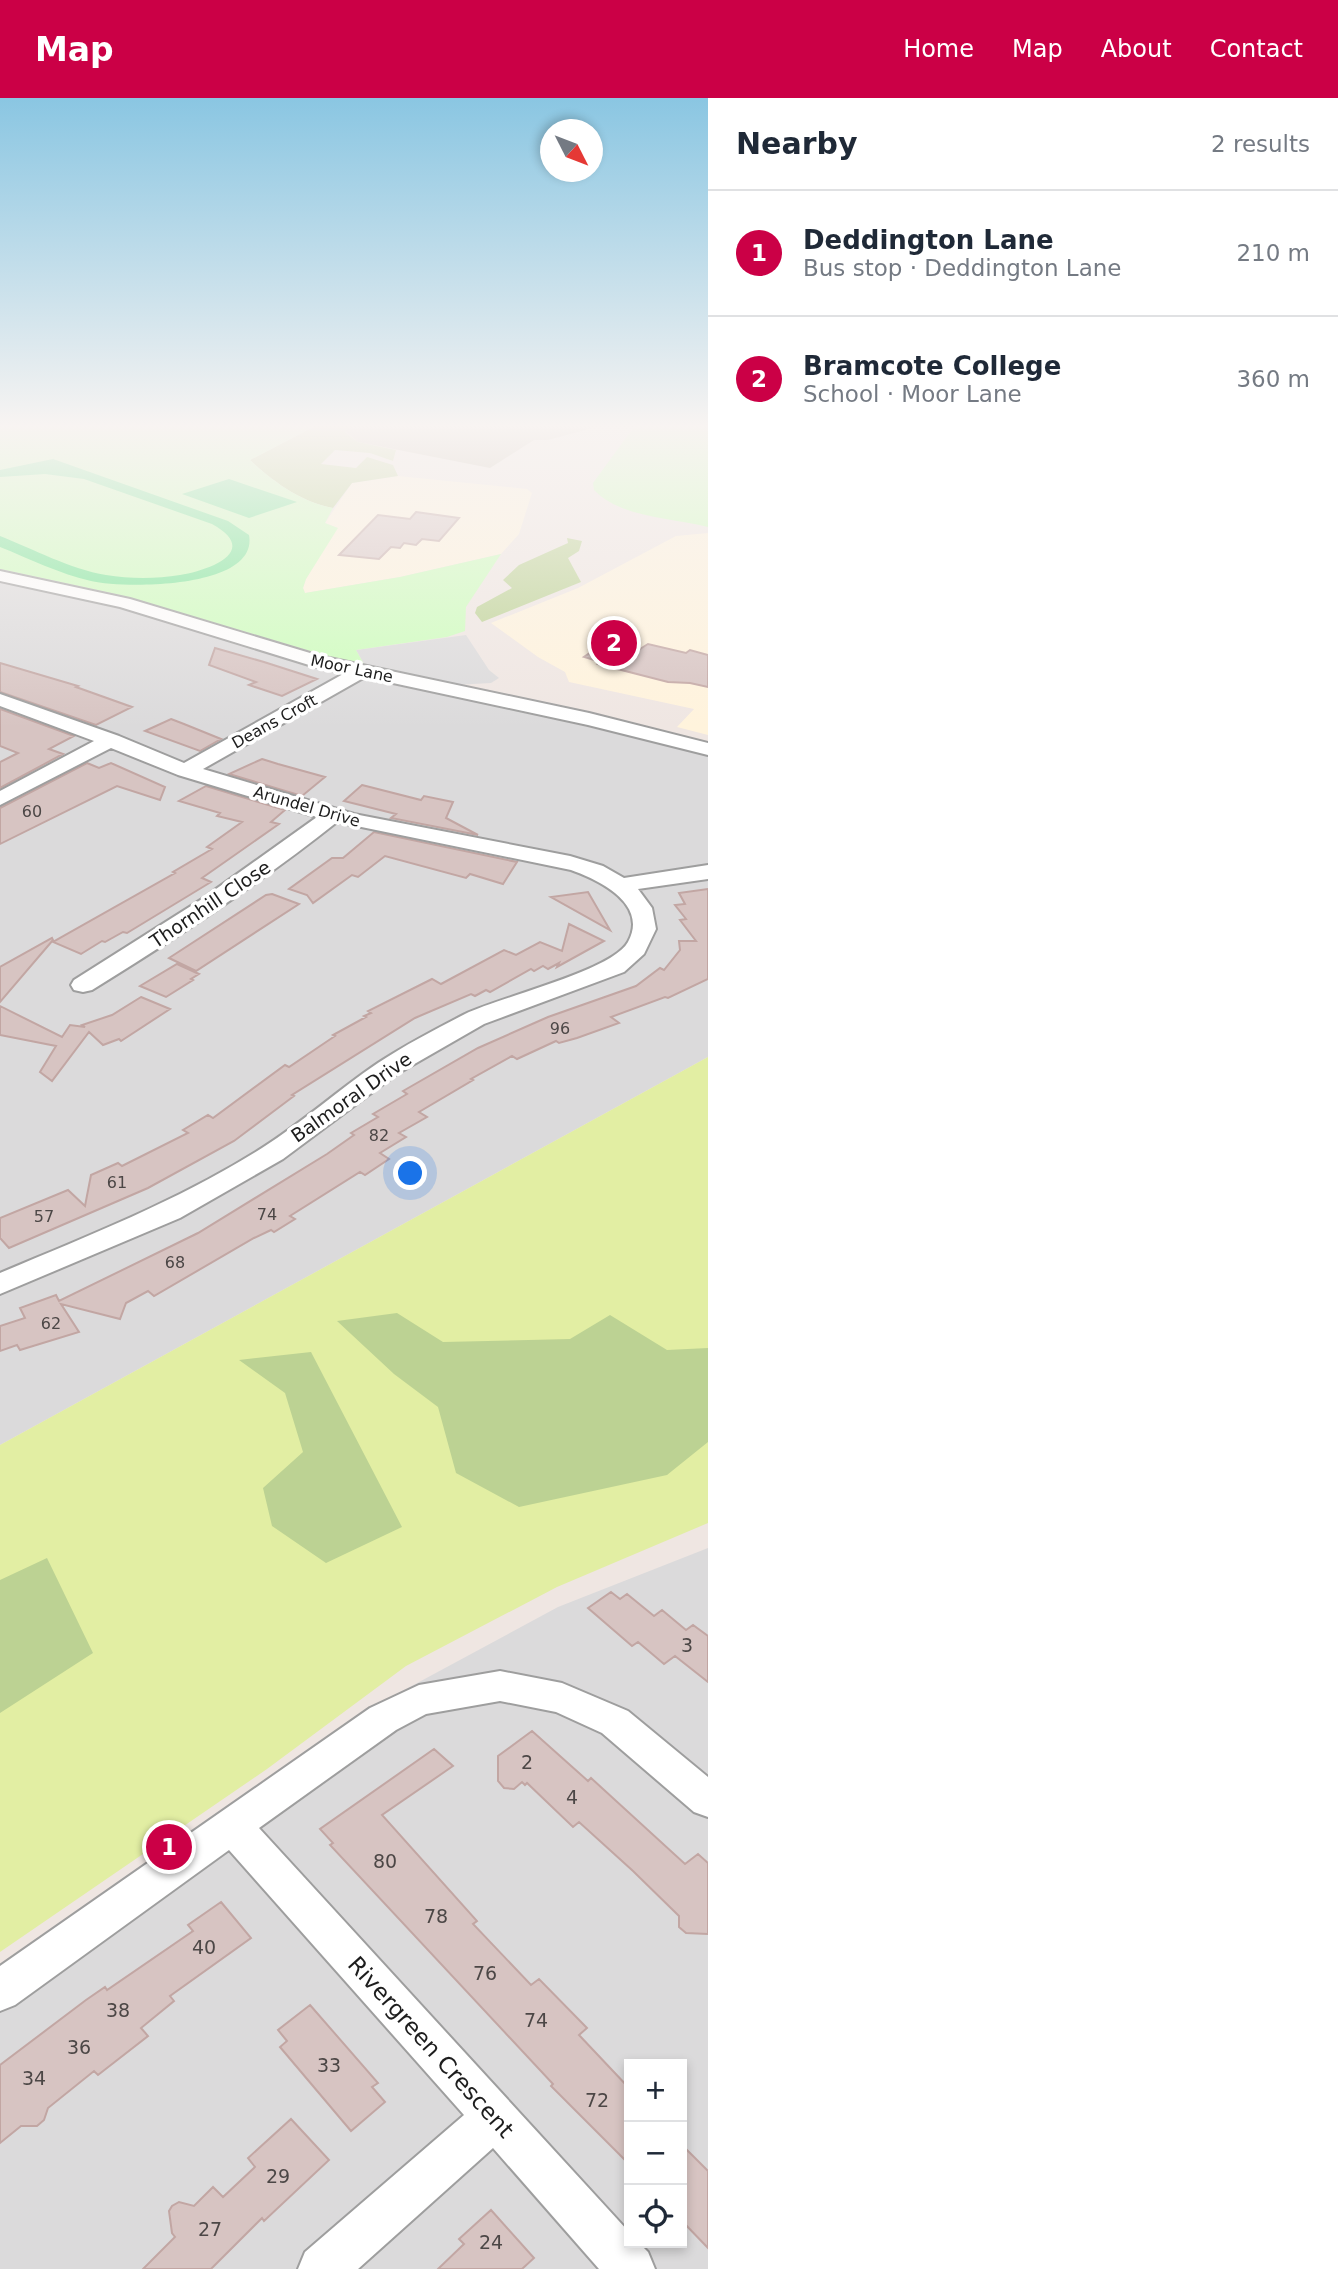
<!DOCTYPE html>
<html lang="en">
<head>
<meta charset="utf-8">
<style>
  :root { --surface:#fff; --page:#f6f6f7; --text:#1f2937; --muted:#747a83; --line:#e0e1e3; --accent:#cb0046 }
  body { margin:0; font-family:"DejaVu Sans",sans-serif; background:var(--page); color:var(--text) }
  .controls { position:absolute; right:21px; bottom:21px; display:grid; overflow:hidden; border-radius:0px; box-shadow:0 4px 10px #0003 }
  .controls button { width:63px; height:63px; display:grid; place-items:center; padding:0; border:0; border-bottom:2px solid var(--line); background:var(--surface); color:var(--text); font:35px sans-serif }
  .compass { position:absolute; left:540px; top:21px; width:63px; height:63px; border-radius:50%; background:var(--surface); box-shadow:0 4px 10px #0003; rotate:132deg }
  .you { position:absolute; left:411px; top:1076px; width:24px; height:24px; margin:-18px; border:5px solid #fff; border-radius:50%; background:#1a73e8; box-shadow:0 0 0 10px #1a73e833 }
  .badge { display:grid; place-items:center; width:46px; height:46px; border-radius:50%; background:var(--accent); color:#fff; font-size:23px; font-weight:700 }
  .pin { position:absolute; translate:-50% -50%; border:4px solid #fff; box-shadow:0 2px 7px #0006 }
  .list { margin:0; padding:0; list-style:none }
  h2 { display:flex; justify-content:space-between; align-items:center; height:91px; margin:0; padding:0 28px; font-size:30px }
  h2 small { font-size:23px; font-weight:400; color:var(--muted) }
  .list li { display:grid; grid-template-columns:46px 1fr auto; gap:21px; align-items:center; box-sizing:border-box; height:126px; padding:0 28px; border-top:2px solid var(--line) }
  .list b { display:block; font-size:26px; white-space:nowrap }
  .list p { margin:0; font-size:23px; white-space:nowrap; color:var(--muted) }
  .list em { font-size:23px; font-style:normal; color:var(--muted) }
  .icon { flex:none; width:38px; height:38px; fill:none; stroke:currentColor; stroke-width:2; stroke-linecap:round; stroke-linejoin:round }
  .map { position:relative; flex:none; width:708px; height:2171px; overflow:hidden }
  header { display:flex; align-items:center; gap:42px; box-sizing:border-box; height:98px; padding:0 35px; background:var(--accent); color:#fff }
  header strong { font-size:33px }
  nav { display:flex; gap:38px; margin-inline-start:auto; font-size:24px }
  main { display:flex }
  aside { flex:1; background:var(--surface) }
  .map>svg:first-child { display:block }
  .residential { fill:#dbdadb; fill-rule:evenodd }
  .education { fill:#fff3dc }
  .construction { fill:#c5bcad }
  .grass { fill:#e2eea3 }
  .forest { fill:#bcd293 }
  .park { fill:#ccfebb }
  .pitch { fill:#79e696 }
  .building { fill:#d7c4c2; stroke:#c2a6a3; stroke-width:2 }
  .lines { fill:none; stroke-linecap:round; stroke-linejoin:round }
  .minor-casing { stroke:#9e9e9e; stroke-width:4 }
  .minor { fill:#fff; fill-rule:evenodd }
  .labels { text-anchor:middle; stroke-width:7; stroke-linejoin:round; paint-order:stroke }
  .far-street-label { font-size:16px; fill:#1d1d1d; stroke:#fff }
  .number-label { font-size:16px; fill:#4c4746 }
  .street-label { font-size:19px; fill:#1d1d1d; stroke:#fff }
  .near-number-label { font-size:19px; fill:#4c4746 }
  .near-street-label { font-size:23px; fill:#1d1d1d; stroke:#fff }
</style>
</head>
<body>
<header>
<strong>Map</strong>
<nav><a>Home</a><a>Map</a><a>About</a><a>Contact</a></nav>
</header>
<main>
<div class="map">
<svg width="708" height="2171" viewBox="0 0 708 2171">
  <rect width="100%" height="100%" fill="#efe6e2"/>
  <!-- residential -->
  <path class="residential" d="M0,482L141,514L331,574L520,613L708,657V959L0,1347Z
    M466,537L489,572L499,580L491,585L455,587L365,568L356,552Z
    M708,1450V2171H0V1866L369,1611L558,1509ZM629,1966H682V2145H629Z"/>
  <!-- education -->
  <path class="education" d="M398,378L527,391L532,395L519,436L501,456L400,479L305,495L303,490L306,481L337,430L325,425L352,385Z
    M708,435V637L677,629L694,611L569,584L565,574L538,559L491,525L578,490L676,438Z"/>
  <!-- construction -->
  <path class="construction" d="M354,326H607L548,342H534L490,370L358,344L345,333Z"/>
  <!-- grass -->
  <path class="grass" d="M708,959V1425L557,1489L406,1568L267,1671L0,1854V1347Z"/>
  <!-- forest -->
  <path class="forest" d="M319,326H354L345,334L358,344L396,352L393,363L370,355L335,352L321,366L356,370L367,359L393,367L398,378L352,385L333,410C300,403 275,385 250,362Z
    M567,440L582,443L579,453L568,460L581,484L482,524L475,515L477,509L512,490L503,482L519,467L568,445Z
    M397,1215L443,1244L570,1241L610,1217L667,1252L708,1250V1344L667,1377L519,1409L456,1375L438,1309L394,1276L337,1223Z
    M311,1254L402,1429L326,1465L272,1428L263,1390L303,1354L285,1295L239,1262Z
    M47,1460L93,1555L0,1615V1482Z"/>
  <!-- park -->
  <path class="park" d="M0,326H319L250,362C275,385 300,403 333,410L325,425L338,430L306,481L303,490L305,495L400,479L501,456L466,509L465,533L447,539L356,552L365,568L354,566L120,497L0,471Z
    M636,326H708V429C673,420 621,420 594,392L593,385Z"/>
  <!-- pitch -->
  <path class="pitch" d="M53,361L228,423L249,437C259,491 125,491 91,483C60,476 30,461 0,449V438C33,451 70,471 106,477C130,481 156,481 180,477C210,472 261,453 212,426L84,381L45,376L0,379V372Z
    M229,381L297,404L249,420L182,396Z"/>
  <!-- building -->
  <path class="building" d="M416,414L459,420L439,443L422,441L416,447L404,445L400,450L391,449L379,461L339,457L378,417L410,421Z
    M607,543L640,551L648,546L686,555L690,552L708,557V589L690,585L668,584L598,566L601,564L584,559Z
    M215,550L264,564L317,581L282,598L249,587L256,584L209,567Z
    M0,565L78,588L76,589L132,609L96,627L0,594Z
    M0,611L74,638L49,651L63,656L0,690V664L18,655L0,648Z
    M171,621L184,626L221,641L200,653L145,633Z
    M262,661L278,666L325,679L302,698L229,676Z
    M87,665L99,670L111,665L165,689L160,702L117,688L0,746V710Z
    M362,687L421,702L424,698L453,704L446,720L478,737L391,720L396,716L344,703Z
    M206,688L285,712L271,724L279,726L202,780L211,784L127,835L123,834L105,844L102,843L81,856L53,844L175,775L173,774L212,751L207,749L242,724L217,718L220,715L179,703Z
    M374,734L517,764L503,786L470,776L466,780L385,758L358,779L352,777L313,805L307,797L289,791L332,760H343Z
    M708,791V881L668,900L665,899L611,919L619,925L577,940L559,945L556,943L517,961L512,958L471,981L473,982L419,1014L427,1019L399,1035L406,1039L380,1055L389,1061L365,1077L360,1074L290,1118L295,1121L274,1134L271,1132L254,1140L154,1198L148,1193L126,1205L120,1221L61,1206L79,1234L20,1252L17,1247L0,1253V1228L25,1220L20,1210L56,1197L59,1203L198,1135L327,1056L354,1037L351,1035L378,1019L373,1016L407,996L403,993L478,950L548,919L636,888L660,870L664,872L680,852L679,843H696L680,822L686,821L675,807L685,806L679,795Z
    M588,794L610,832L551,799Z
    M272,796L299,806L196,873L169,860L266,797Z
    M569,826L604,843L557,869L559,865L548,871L543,868L534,873L531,871L490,894L486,892L475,898L471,896L415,920L292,997L294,998L234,1043L148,1090L9,1150L0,1140V1120L68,1092L85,1108L91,1077L118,1065L122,1068L188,1035L183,1032L208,1017L213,1020L285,967L289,969L335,938L333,937L366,919L364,918L371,915L368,913L432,881L441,886L504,852L516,857L540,844L562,853Z
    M52,840L53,842L0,904V869Z
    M177,866L199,876L191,881L193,882L166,899L140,888Z
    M141,899L170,911L121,943L119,941L103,947L89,934L52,983L40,974L56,948L0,937V908L62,939L70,927L85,929L82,927L112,917Z
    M611,1494L620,1501L627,1496L654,1518L662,1512L686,1532L693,1527L708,1538V1584L675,1558L664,1566L638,1544L632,1548L588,1510Z
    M532,1633L588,1683L591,1680L685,1766L698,1756L708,1765V1836L686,1835L679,1829V1818L633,1773L579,1724L573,1729L527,1685L525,1687L522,1684L514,1691L504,1690L498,1683V1658Z
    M434,1651L453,1668L382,1717L477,1823L473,1826L531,1887L539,1881L587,1930L579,1937L629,1990V2066L551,1988L553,1986L330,1747L333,1745L320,1731Z
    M221,1804L251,1840L170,1898L174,1903L141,1930L148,1938L98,1977L94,1973L48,2010L44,2022L37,2028H21L0,2045V1967L86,1902L105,1889L107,1892L193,1833L188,1827Z
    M310,1907L378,1985L372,1989L385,2004L351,2033L280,1949L287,1943L278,1932Z
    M291,2021L329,2062L264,2123L262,2120L211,2171H143L175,2139L172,2135L169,2113L172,2108L179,2104L194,2108L213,2089L223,2099L255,2069L248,2060Z
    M682,2047L708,2073V2150L682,2123Z
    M491,2112L534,2160L522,2171H438L464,2146L459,2141Z"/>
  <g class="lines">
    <!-- minor casing -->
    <g class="minor-casing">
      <path id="minor" d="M0,473L130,501L320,558L589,615L708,645V657L588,627L365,579L203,671L354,716L570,758L603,768L624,780L708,767V781L638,791L652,810L656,831L644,856L624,874L484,926L397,976L283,1061L180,1120L0,1196V1175C90,1137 180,1102 262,1050C303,1024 338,992 378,965C405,947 436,931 465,916C500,899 612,873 628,844C649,806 599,782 571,772L337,724C259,786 176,840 92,892L83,894L74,892L71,887L74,882L202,801L317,719L178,677L111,650L0,707V693L94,643L0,608V596L119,638L184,665L345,575L309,567L120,509L0,483Z
        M500,1573L562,1585L628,1613L708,1679V1719L694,1714L602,1635L556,1614L500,1603L426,1616L396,1632L259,1730L629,2134V2145H639L648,2154L655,2171H599L493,2050L358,2171H298L305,2154L464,2017L229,1752L15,1907L0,1913V1868L370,1610L419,1587Z"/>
    </g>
    <!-- minor -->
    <use href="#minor" class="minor"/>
  </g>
  <!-- sky -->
  <linearGradient id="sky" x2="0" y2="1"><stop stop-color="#8ac6e2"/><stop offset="0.52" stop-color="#f8f4f2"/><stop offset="1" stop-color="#f8f4f2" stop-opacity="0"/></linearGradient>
  <rect width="708" height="630" fill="url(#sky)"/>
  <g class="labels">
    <!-- far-street labels -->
    <g class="far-street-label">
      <text transform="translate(352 570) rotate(12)" y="6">Moor Lane</text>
      <text transform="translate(274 623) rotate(-29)" y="6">Deans Croft</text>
      <text transform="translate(307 708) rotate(16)" y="6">Arundel Drive</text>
    </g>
    <!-- number labels -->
    <g class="number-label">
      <text x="32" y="719">60</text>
      <text x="560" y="936">96</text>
      <text x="379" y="1043">82</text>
      <text x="117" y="1090">61</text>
      <text x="267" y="1122">74</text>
      <text x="44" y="1124">57</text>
      <text x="175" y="1170">68</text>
      <text x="51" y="1231">62</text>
    </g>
    <!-- street labels -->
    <g class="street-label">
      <text transform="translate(210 806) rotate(-34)" y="7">Thornhill Close</text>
      <text transform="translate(351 999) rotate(-35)" y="7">Balmoral Drive</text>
    </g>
    <!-- near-number labels -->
    <g class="near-number-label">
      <text x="687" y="1554">3</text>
      <text x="527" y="1671">2</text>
      <text x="572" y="1706">4</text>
      <text x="385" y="1770">80</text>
      <text x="436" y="1825">78</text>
      <text x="204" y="1856">40</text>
      <text x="485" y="1882">76</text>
      <text x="118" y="1919">38</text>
      <text x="536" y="1929">74</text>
      <text x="79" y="1956">36</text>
      <text x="329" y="1974">33</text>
      <text x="34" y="1987">34</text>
      <text x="597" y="2009">72</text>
      <text x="278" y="2085">29</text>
      <text x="210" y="2138">27</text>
      <text x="491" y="2151">24</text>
    </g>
    <!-- near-street labels -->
    <g class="near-street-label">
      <text transform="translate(431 1949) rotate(48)" y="8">Rivergreen Crescent</text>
    </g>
  </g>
</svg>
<div class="controls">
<button>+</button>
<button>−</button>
<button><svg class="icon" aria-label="locate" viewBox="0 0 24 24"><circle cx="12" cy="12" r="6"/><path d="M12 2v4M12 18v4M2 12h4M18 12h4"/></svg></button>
</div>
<svg class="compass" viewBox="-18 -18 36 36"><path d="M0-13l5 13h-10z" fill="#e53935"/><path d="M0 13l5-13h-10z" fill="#747a83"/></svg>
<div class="you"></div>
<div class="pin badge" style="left:169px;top:1749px">1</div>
<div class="pin badge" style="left:614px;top:545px">2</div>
</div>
<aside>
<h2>Nearby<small>2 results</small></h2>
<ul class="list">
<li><span class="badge">1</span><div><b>Deddington Lane</b><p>Bus stop · Deddington Lane</p></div><em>210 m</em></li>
<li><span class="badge">2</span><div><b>Bramcote College</b><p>School · Moor Lane</p></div><em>360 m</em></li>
</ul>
</aside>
</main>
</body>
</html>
